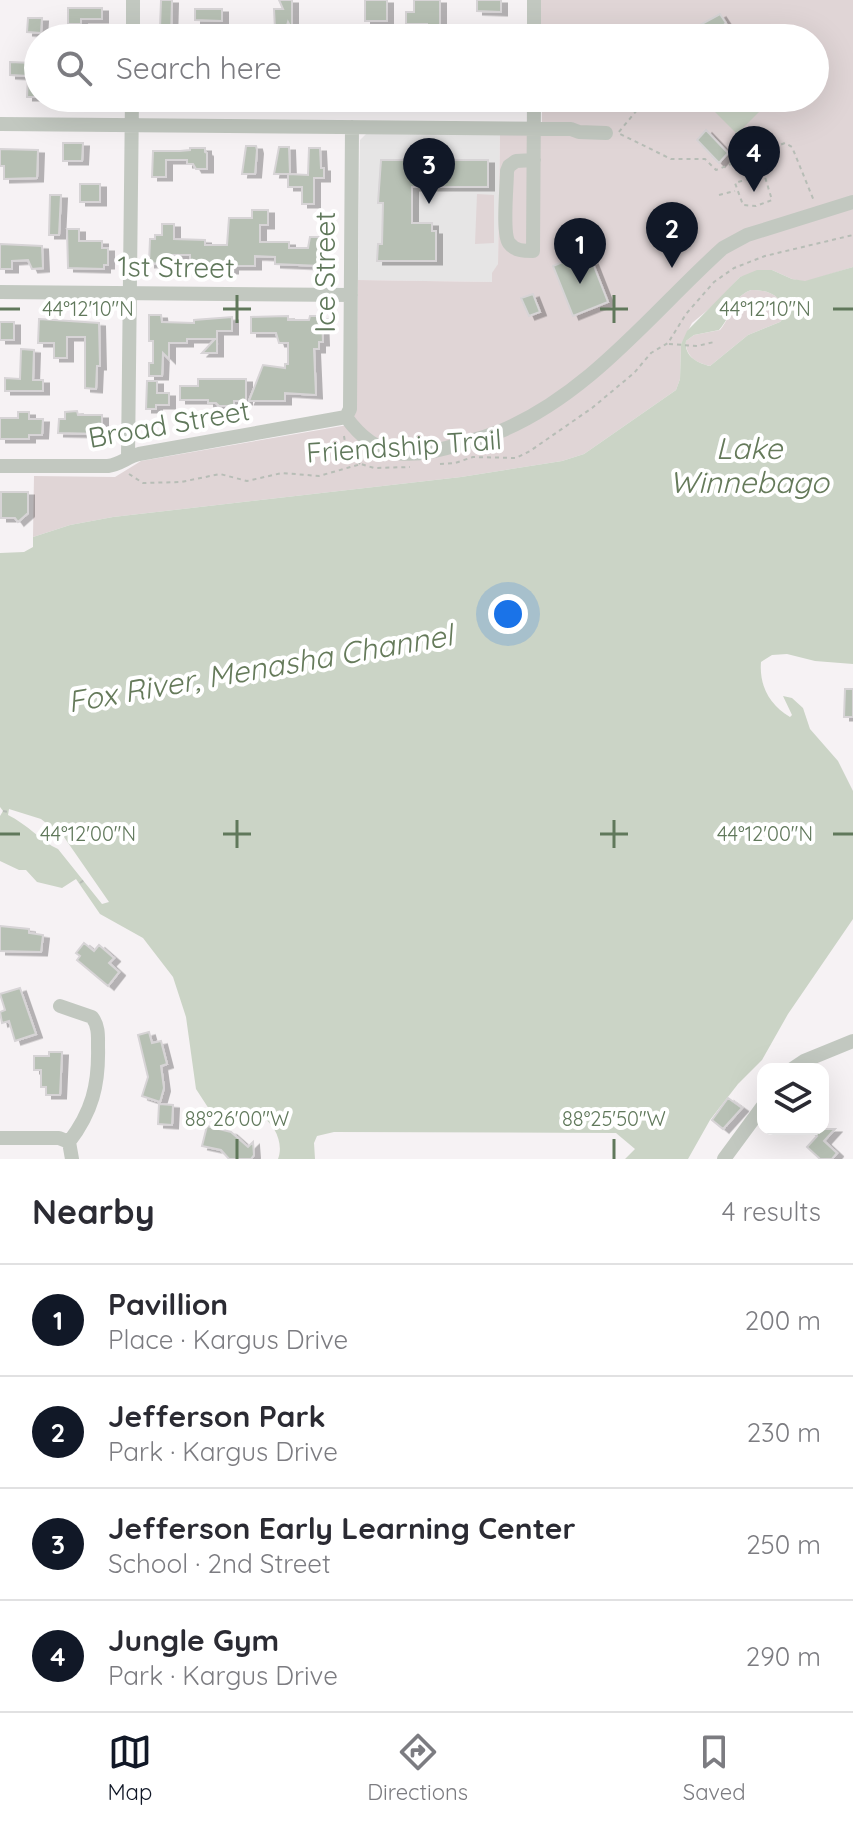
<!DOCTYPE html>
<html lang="en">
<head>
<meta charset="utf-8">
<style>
  :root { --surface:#fff; --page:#f2f2f3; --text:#2b2b33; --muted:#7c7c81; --line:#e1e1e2; --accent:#111827 }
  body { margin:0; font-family:Quicksand,sans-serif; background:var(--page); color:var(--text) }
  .controls { position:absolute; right:24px; bottom:24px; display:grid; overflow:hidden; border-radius:16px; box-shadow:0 8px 32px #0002 }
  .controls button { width:72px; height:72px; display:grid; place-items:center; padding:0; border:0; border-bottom:2px solid var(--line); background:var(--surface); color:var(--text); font:40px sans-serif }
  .you { position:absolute; left:508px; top:614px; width:28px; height:28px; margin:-20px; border:6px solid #fff; border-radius:50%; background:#1a73e8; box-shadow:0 0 0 12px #1a73e833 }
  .badge { display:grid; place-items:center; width:52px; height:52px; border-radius:50%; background:var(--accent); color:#fff; font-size:26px; font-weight:700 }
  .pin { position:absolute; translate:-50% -66px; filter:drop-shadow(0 2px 4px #0008) }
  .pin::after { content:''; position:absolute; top:42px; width:28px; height:24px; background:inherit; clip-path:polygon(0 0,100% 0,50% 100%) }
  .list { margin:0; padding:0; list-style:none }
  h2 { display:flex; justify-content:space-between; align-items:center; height:104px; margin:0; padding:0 32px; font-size:34px }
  h2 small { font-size:26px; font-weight:400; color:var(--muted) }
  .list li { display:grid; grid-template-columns:52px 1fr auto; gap:24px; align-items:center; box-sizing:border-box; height:112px; padding:0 32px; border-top:2px solid var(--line) }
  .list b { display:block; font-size:30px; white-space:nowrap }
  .list p { margin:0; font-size:26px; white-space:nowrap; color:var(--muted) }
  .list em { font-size:26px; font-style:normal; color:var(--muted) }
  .icon { flex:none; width:44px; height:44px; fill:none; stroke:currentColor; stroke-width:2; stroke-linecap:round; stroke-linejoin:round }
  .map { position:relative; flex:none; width:853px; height:1159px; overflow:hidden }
  .search { position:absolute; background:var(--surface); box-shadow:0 8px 32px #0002; left:24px; right:24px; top:24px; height:88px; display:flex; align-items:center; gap:20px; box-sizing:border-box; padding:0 28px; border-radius:44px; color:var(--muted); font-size:30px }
  .sheet { height:552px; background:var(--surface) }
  nav { display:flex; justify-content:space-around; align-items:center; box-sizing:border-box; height:112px; border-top:2px solid var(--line); background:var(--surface); font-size:22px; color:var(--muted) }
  nav a { display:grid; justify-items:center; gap:4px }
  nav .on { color:var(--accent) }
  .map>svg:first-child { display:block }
  .built { fill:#e6e5e5 }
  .green { fill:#e0d5d6 }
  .water { fill:#cbd4c6; fill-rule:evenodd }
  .building { fill:#b7c0b4; stroke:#d7d4d6; stroke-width:2; filter:url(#shadow) }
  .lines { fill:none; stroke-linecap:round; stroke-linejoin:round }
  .path { stroke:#b7bdb6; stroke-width:2; stroke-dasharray:4 4; stroke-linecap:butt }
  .minor { stroke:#c2c8c0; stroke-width:14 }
  .ticks { fill:none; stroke:#60785b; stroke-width:3 }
  .labels { text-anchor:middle; stroke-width:8; stroke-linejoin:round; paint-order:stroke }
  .street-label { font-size:28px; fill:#60785b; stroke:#fff }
  .water-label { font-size:30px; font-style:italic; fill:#657a5a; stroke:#fff }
  .ticks-label { font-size:20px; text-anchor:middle; fill:#60785b; stroke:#fff; stroke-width:8; stroke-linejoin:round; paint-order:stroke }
</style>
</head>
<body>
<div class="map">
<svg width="853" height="1159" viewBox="0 0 853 1159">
  <defs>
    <filter id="shadow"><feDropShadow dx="6" dy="3.5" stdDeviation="0" flood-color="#0004"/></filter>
  </defs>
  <rect width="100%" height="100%" fill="#f6f2f4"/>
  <!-- built -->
  <path class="built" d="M367,133L500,135L498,264L492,282L358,280L360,140Z"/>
  <!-- green -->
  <path class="green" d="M541,0H853V267L805,282L792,279L772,270L740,277L715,304L692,323L681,344L680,379L676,390L584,454L562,461L461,477L113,517L70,525L33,537L34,476L115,477L141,461L348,425L356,412L358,280L492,282V273L498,264L500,135H542V98H815V38H541Z
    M477,194L494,195V243L475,244Z
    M751,290C770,290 783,296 785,316L780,322L748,335L710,366C696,363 685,356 686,341L694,335L720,330C733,315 730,298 751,290Z"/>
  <!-- water -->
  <path class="water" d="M701,98H745L759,112L737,134Z
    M853,267V664L815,661L787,654L772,655L761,662C759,686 770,705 790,717L792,715L783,696L792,698L803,708L810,729L838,761L853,791V919L788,1014L762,1060L738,1084L710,1120L688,1159H625L635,1149L616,1133L334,1132L317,1136L314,1143L315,1159H278C284,1144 275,1123 260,1116C249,1110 222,1110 209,1109L196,1089L186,1017L173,977L143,938L100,914L76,879L62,888L37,882L26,870H19L0,861V816L3,811L0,807V553L24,552L33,547V537L70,525L113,517L461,477L562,461L584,454L676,390L680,379L681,344L687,331L740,277L757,270H772L792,279L805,281ZM751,290C770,290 783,296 785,316L780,322L748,335L710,366C697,363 684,356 686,341L694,335L719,330C733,315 730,298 751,290ZM9,809L41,819L64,837L109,902L102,904L58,849C42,842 27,824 8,815Z"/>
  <!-- building -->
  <path class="building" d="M161,0H172L171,38H156L157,28H160Z
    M279,0H292V30L288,22L286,29H275L274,9H283Z
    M365,0H387V21H365Z
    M414,0H440V28H427V24H406V12H414Z
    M477,0H501V12L477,11Z
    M68,8H102V19H81V24H68Z
    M195,9H222V21L195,20Z
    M720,14L726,23L724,25L733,33L727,38H676Z
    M28,18H42L41,33L27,32Z
    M304,25L321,27V35L316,38H304Z
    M10,62L33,63V68L38,69V97H27L28,76L10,75Z
    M706,130L728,153L719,163L697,140Z
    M63,143H83L82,161H63Z
    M246,146H256L257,150L255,174H242Z
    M279,147H289L290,174H274Z
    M190,148H205V152L207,153V169H196L193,164H187V160H166V177H152L153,151H180L190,150Z
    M309,148H320L321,168H324V178H314V204H302V187H288V174L308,175Z
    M0,149L38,150L37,178L4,179V166H0Z
    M416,156L439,157L438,160H488V187H412V223H432V231H436V261H377L378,244H382L383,203H378L381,160H416Z
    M80,184H100V202H80Z
    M50,195H61L59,235H49Z
    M252,210H268V225H260V242H289V248H308L310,237H320L321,266L275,264V257L255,256V266H232V270L192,269V266H190V255H168V262L149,264L150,239H155V235H162V224H174V239L205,240V245H227L229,218H252Z
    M67,229H79V241H102V248H108V265H104V269L68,268Z
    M0,244L42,246L43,268L32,269L28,260L12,261V269H0Z
    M581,254L585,264L592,261L608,302L573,316L553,266Z
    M533,294L540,312L529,316L521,298Z
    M149,315H161L162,322L194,323V320L232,317V331H217V353H202L215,339H187V343H169V359L163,353L162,376H149V363H153V341H149Z
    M288,316V320H309L310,316H322L323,342H319V349H314L316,395L285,393V401H249L263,365L285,368V364H288V343H279L276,333H251V317Z
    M39,319L99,323L100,366H97L96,389L85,388V337H67V358H54V343H38Z
    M0,322H14V340H0Z
    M21,349L34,350L33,380H43V391H5V378L20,379Z
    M198,379H246V401H234V406H219L216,403H208V400H180V386H198Z
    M147,381H157V393H169V405H156V409H146Z
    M77,411L78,415H102V434L58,433L59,419H65V412Z
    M18,412H29V419H43L42,435H29V439H0V418H18Z
    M1,492H28V513L18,522L15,518H1Z
    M845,689H853V717H844Z
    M0,926L29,929V933L43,935L41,952L0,951Z
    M84,943L94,951L99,945L114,958L109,963L119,972L108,986L77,960L80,956L76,953Z
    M20,988L36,1034L15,1041L9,1021L2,1023L0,1012L5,1010L0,994Z
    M149,1032L152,1043L161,1041L167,1064L161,1066L164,1088L160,1102L142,1096L148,1077L138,1035Z
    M49,1052H62L60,1095H46V1087H41V1070H34V1056H49Z
    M728,1098L742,1108L723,1129L712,1120Z
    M159,1104L173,1105L172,1125L158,1124Z
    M207,1126L231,1132L248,1147L253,1142L254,1155L251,1159H229L221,1150L202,1146Z
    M809,1129H835L824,1141L837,1153L832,1159H820L807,1147L817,1136Z"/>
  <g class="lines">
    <!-- path -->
    <path class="path" d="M647,98L618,133L671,159H705L716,170L785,143L792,147L814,201
      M758,176L765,177L772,200L756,206L743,205L735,183Z
      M719,195L735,191
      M669,344L697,346L714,342
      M344,436L346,449L360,464
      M440,464L455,463L473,457L516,458L530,451L592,408L634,373L651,353L668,343L686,314L714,282L734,268L765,256L853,235
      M129,474L143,483L181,482L220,474L247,481L282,473L319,476L361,464L374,468L410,467
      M3,811L8,812
      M80,883L84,880"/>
    <!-- minor -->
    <path class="minor" d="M133,38V0
      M534,38V0
      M0,124L571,129L579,132L606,133
      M534,160L516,161L509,166L507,171C507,186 502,233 509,243C515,251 524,251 533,251C533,200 534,149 534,98
      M0,292L351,295
      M346,417C378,462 414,459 460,444C474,440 488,436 501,431C591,393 653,311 723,248L747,235L853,202
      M346,417L350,409L352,127
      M128,457L132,98
      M0,466H108C121,464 127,457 139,454L346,417
      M60,1006L92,1017C99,1026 98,1037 98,1047C99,1085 92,1112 69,1142
      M792,1069L804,1061L853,1041
      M0,1138H59L69,1142
      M69,1142L72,1159
      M724,1159L763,1106"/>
  </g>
  <!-- ticks -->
  <path class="ticks" d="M237,295V323M614,295V323M0,309H20M223,309H251M600,309H628M833,309H853M237,820V848M614,820V848M0,834H20M223,834H251M600,834H628M833,834H853M237,1139V1159M614,1139V1159"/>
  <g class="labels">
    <!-- street labels -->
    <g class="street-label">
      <text transform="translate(176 267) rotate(1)" y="10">1st Street</text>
      <text transform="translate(325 272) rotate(-90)" y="10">Ice Street</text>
      <text transform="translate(169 424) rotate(-10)" y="10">Broad Street</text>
      <text transform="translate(404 446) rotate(-4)" y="10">Friendship Trail</text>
    </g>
    <!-- water labels -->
    <g class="water-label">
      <text x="749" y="459">Lake<tspan x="749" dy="34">Winnebago</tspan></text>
      <text transform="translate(260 669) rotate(-10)" y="10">Fox River, Menasha Channel</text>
    </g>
  </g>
  <g class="ticks-label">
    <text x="88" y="316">44°12'10"N</text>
    <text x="765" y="316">44°12'10"N</text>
    <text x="88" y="841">44°12'00"N</text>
    <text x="765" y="841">44°12'00"N</text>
    <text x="237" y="1126">88°26'00"W</text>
    <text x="614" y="1126">88°25'50"W</text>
  </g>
</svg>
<div class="controls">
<button><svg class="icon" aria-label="layers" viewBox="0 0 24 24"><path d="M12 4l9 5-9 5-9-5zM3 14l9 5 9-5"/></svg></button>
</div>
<div class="you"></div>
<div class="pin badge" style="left:580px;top:284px">1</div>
<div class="pin badge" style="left:672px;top:268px">2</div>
<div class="pin badge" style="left:429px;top:204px">3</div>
<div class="pin badge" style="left:754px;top:192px">4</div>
<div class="search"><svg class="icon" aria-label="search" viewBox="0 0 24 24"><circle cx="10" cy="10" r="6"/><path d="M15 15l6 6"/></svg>Search here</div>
</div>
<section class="sheet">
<h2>Nearby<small>4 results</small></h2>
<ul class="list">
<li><span class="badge">1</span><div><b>Pavillion</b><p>Place · Kargus Drive</p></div><em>200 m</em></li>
<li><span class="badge">2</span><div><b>Jefferson Park</b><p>Park · Kargus Drive</p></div><em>230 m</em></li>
<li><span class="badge">3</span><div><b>Jefferson Early Learning Center</b><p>School · 2nd Street</p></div><em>250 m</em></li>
<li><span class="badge">4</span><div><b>Jungle Gym</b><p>Park · Kargus Drive</p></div><em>290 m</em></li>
</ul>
</section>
<nav>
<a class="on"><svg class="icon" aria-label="map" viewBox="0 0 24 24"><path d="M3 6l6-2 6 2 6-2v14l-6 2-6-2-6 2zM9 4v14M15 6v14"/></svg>Map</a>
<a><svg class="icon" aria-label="directions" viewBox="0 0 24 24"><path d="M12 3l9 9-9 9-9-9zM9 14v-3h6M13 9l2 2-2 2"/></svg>Directions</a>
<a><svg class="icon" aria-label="saved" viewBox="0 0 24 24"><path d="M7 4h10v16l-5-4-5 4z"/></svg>Saved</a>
</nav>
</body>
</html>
